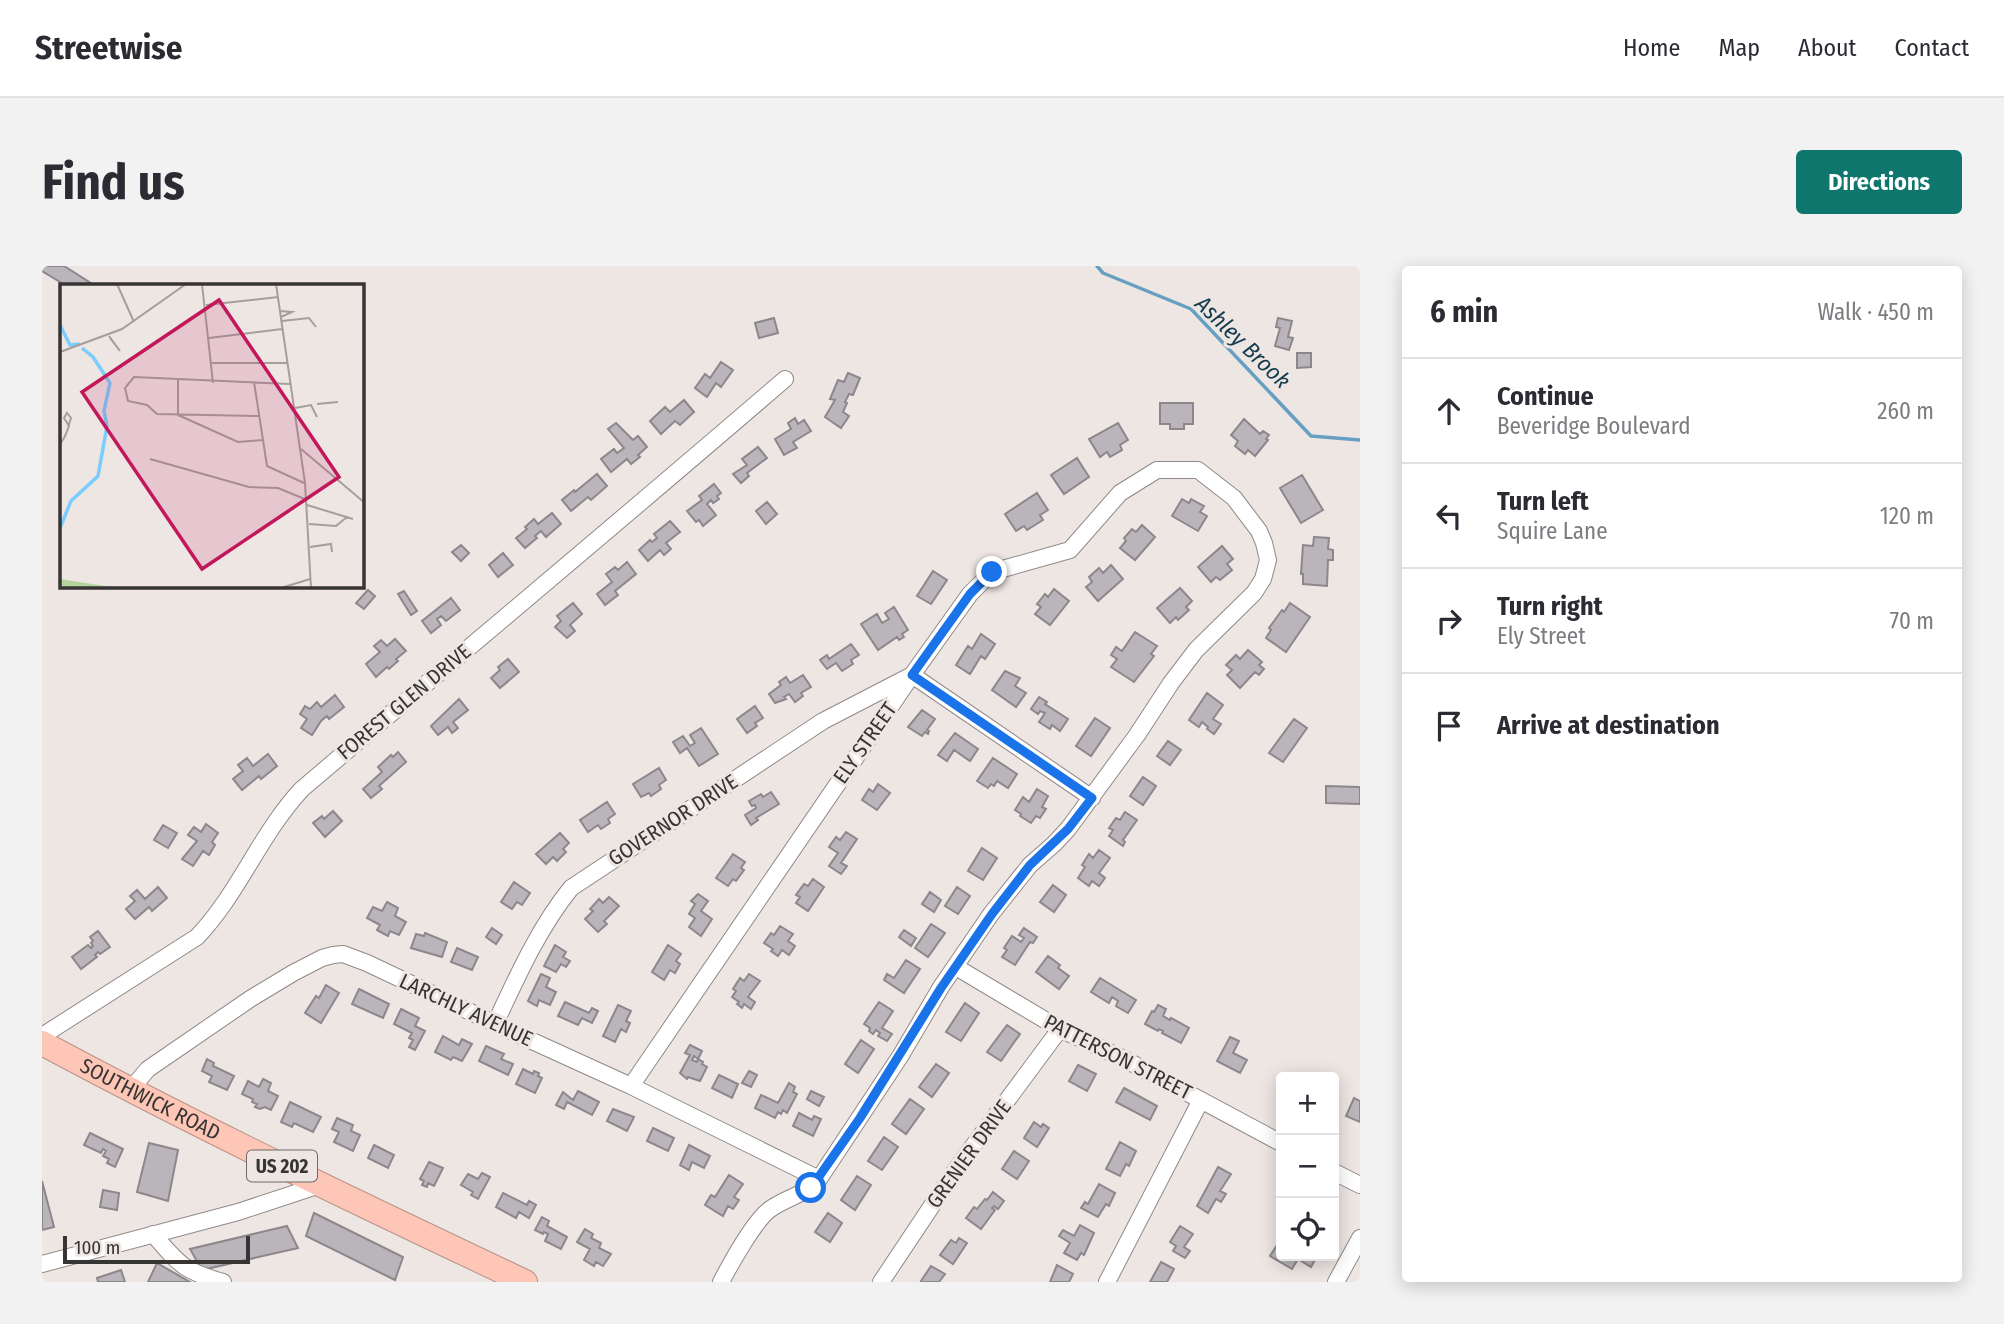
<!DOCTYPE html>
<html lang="en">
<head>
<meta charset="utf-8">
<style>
  :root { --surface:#fff; --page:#f2f2f3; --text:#2b2b33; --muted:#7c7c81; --line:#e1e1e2; --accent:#0f766e }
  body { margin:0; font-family:"Fira Sans Condensed",sans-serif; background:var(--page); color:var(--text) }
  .controls { position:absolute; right:21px; bottom:21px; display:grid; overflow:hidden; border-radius:7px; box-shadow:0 4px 18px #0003 }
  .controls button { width:63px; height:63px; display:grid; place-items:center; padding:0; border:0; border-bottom:2px solid var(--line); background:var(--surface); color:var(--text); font:35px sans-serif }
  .scale { position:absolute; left:21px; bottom:18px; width:187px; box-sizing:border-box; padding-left:7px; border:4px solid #373534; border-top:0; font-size:19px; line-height:24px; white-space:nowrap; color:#373534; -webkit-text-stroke:5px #ede6e3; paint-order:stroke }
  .stop { position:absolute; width:21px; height:21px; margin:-16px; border:5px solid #1a73e8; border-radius:50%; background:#fff }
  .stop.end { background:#1a73e8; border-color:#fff; box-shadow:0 2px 7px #0008 }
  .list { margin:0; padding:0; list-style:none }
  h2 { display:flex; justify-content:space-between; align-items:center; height:91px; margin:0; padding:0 28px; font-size:30px }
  h2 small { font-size:23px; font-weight:400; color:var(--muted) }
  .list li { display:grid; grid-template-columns:46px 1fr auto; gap:21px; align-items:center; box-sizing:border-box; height:105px; padding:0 28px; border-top:2px solid var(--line) }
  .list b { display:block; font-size:26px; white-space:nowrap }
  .list p { margin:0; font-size:23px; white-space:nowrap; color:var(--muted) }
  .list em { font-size:23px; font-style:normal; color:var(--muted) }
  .icon { flex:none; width:38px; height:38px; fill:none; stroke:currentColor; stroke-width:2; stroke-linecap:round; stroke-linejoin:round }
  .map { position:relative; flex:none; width:1318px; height:1016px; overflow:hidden; border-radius:7px }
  header { display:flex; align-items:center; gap:42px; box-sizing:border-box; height:98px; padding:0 35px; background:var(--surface); border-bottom:2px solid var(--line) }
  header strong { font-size:33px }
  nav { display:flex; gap:38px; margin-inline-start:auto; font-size:24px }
  .intro { display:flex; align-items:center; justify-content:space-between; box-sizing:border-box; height:168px; padding:0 42px }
  h1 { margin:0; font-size:49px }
  .button { padding:18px 32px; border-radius:7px; background:var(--accent); color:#fff; font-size:24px; font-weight:700 }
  main { display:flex; gap:42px; padding:0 42px }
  aside { flex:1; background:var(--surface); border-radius:7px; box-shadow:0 4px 18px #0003 }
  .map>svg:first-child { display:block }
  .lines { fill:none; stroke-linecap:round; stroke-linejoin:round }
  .stream { stroke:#669fc1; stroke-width:3.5 }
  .building { fill:#bab5ba; stroke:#8c878c; stroke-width:2 }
  .minor-casing { stroke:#908987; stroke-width:18 }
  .highway-casing { stroke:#b89388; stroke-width:26 }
  .minor { stroke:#fff; stroke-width:16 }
  .highway { stroke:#fdc6b6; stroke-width:24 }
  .route { stroke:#1a73e8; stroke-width:9 }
  .labels { text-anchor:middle; stroke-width:6; stroke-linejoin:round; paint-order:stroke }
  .shield { fill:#ede6e3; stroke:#6e6a68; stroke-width:2 }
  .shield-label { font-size:19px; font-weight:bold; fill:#373534 }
  .street-label { font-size:21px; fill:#373534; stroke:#ede6e3 }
  .water-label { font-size:23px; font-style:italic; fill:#163b4f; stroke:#ede6e3 }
  .inset-river { fill:none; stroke:#7acdfd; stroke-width:3.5 }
  .inset-road { fill:none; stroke:#a49f9d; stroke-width:2 }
  .view { fill:#c2185b; fill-opacity:0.15; stroke:#c2185b; stroke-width:3.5 }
  .inset-edge { fill:none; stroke:#373534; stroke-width:3.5 }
</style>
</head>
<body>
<header>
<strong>Streetwise</strong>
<nav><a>Home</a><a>Map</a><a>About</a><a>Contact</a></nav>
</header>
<div class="intro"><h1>Find us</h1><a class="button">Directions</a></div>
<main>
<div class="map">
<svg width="1318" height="1016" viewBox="0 0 1318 1016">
  <rect width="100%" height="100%" fill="#ede6e3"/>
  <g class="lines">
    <!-- stream -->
    <path class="stream" d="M1055,0L1061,7L1149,43L1269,170L1318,174"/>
  </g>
  <!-- building -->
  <path class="building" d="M0,0H22L52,19H23L0,5Z
    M732,52L736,67L717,72L713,57Z
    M1236,52L1250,55L1246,71L1251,72L1247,84L1233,80L1238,62L1234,61Z
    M1255,87H1269V101L1255,102Z
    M679,96L691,104L679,121L674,117L665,131L653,122L663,108L668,112Z
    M806,107L818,112L811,129L807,128L803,136L805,137L801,146L807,150L799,162L783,151L793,134L788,133L796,114L802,116Z
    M642,134L652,146L638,159L633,155L619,168L608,155L623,141L628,146Z
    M1118,137H1151V158H1142V163H1128V158H1118Z
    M753,152L756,158L762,154L769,165L751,176L755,182L742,189L733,173L749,163L746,157Z
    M1202,153L1218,168L1221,165L1227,169L1224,173L1226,174L1213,190L1206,184L1203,188L1193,180L1196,175L1189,169Z
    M574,157L591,174L596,170L605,181L596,189L598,191L589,198L585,193L569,206L559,193L572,183L575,187L582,182L566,163Z
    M1076,157L1086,174L1078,179L1080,184L1068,191L1065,186L1058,191L1047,173Z
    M716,181L725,192L705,207L707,210L699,217L691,208L705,199L700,193Z
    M1035,192L1047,211L1022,228L1009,209Z
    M555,208L565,220L549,234L546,231L529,245L520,234L532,224L533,226Z
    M1260,209L1281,244L1259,257L1238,222Z
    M672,218L679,227L675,230L677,233L671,237L669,234L665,238L674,249L661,260L657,254L654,256L645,245L660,234L657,230Z
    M995,227L1006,244L998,249L1001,254L985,264L982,260L974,265L963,248Z
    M1140,233L1147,237L1149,233L1162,240L1158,246L1165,250L1156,265L1130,250Z
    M725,236L735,248L724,258L714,245Z
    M510,247L519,258L504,271L499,265L493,270L495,272L483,282L474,272L485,263L483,261L492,253L496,258Z
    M628,255L638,266L624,277L629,283L622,289L618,284L606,295L597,284L608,274L610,276L615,272L612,268Z
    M1100,259L1113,271L1093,294L1078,282L1084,275L1082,272L1090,263L1094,266Z
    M1272,271L1287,272L1286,283L1291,284V294H1286L1285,320L1261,318V308H1259L1261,279L1271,280Z
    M419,279L427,287L419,295L410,286Z
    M1180,280L1191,293L1185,298L1190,304L1178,314L1174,311L1169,316L1156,301Z
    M461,287L471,299L456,311L447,299Z
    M585,296L594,308L573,325L576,329L563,339L555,328L570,316L564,308L573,301L576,304Z
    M1069,299L1081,313L1056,335L1044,321L1050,316L1047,311L1057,302L1061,307Z
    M891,305L905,314L889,338L875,330Z
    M1138,322L1150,335L1144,341L1147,344L1136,354L1134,351L1128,357L1115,342Z
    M1012,323L1027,335L1008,359L993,348L999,341L995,338L1003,328L1006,331Z
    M326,324L333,330L322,343L314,337Z
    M362,325L375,345L369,349L356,328Z
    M409,332L418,344L404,355L399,350L395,353L399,359L389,367L380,355Z
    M531,337L540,348L528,359L533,365L525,372L513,361L519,355L515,350Z
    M1248,337L1268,351L1244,386L1224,372L1229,364L1227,362L1240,344L1242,346Z
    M852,341L866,364L860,368L862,371L857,374L855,371L836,384L819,358L835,348L840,357L847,353L843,347Z
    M1093,366L1115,380L1109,388L1112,390L1092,416L1069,401L1075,393L1069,389L1074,381L1080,385Z
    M939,368L953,378L943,393L939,390L928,408L914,399L926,380L930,383Z
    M353,373L364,385L354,393L356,395L347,403L345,401L334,411L324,398L338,386L332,380L339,374L345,380Z
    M809,378L817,389L809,394L811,398L800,405L794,397L785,403L778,394L785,389L787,393Z
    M1206,384L1220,396L1217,399L1222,403L1217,409L1213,406L1198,422L1185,409L1190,404L1184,399L1194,389L1198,393Z
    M466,393L477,406L458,422L449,412L458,404L456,401Z
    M963,405L978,412L973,420L984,427L974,441L950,424Z
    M761,409L769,421L759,427L761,430L753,436L747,428L742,431L744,433L733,437L727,428L739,419L737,416L744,411L748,417Z
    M1165,427L1181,439L1171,453L1179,458L1172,468L1165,463L1166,461L1160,456L1157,461L1147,454Z
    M293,429L302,441L287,453L285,450L279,455L270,469L259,462L265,453L258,448L263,440L268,443L275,436L279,441Z
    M997,431L1005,436L1003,438L1026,453L1018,465L1010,459L1008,463L997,456L1003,447L998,445L996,448L989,443Z
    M417,433L426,444L411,456L416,462L410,467L406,461L396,469L389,460Z
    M713,440L721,452L713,457L715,460L705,467L695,453Z
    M880,444L893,453L885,464L887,465L886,468L883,466L880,470L866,461Z
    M1053,452L1068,462L1049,490L1034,480Z
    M1252,453L1265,462L1241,496L1227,487Z
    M659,462L676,488L657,500L645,482L638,487L631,476L641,470L648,480L653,477L648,469Z
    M913,467L936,483L928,495L912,484L905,495L896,489Z
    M1126,475L1139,484L1128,499L1115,490Z
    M356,486L364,496L337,520L340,523L329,532L321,523L340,506L336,501L349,489L351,491Z
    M226,488L235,500L219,513L217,510L200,524L191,513L201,505L196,499L205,492L211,500Z
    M951,492L975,508L966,522L955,515L952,520L949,518L946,522L935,515Z
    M617,502L624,514L617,519L619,523L609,530L607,527L599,531L591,518Z
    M1101,511L1114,520L1101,539L1088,530Z
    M836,518L848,527L835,544L820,534L827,523L831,526Z
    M1284,520L1318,521V538L1284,537Z
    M995,523L1006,530L1000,541L1004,543L998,552L994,550L989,557L978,550L979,548L973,544L981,531L987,536Z
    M729,526L737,538L714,552L716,554L709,559L703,549L714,542L713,539L710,540L707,535L719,528L721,531Z
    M565,536L573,548L566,553L568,557L559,563L556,559L546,566L538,554Z
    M291,545L300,555L283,571L271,557L280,550L282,553Z
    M1083,546L1095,554L1081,574L1083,576L1081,580L1067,570L1071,564L1067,562L1074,552L1078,554Z
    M164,558L176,567L170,576L173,579L167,589L161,585L151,600L140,593L155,575L146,569L152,561L159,566Z
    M121,559L135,567L126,582L112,574Z
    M804,566L815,573L799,597L805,600L799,608L787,600L796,587L787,581L794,571L798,574Z
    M518,567L527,577L521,583L524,586L515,595L511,591L504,598L494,588Z
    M940,582L955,592L941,614L926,605Z
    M1057,584L1068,592L1057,607L1063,612L1057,620L1050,615L1047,620L1036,612L1043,601L1040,599L1047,588L1051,592Z
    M691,588L703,596L699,602L702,604L694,615L691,613L686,620L674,612Z
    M771,613L782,621L766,645L754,637L758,631L754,629L762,618L766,620Z
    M472,616L488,627L480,639L475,636L470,643L459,636Z
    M1011,619L1024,629L1012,646L998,636Z
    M116,621L125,632L110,645L107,641L93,653L84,643L93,635L88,630L95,624L103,633Z
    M915,621L928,630L916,648L903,640Z
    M888,626L899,634L892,646L880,638Z
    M656,628L666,635L659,645L670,653L659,670L647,661L653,652L647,648L653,638L649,635Z
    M567,631L577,640L562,655L565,658L556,666L543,653L551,645L548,643L557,633L561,637Z
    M345,636L356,642L353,650L364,656L357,669L348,665L346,670L335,664L338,659L325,652L331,641L340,645Z
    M889,658L903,667L886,691L873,682Z
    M738,660L751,668L746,675L753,680L747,689L740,684L736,690L729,685L731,683L722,677L729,667L732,669Z
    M450,662L460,669L454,678L444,671Z
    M982,662L995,671L991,677L988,676L973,699L960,691L965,684L962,682L970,670L979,676L982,672L977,669Z
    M862,664L874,672L869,680L857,671Z
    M56,665L68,681L58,688L56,686L53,689L55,691L39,703L30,691L46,679L49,682L51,680L49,677L51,675L48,671Z
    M383,667L405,676L400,691L369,682L374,668L382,670Z
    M513,679L524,686L521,691L528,695L524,701L519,698L514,706L502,700Z
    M626,679L639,688L634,695L638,698L633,707L628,704L622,714L610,706Z
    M415,682L436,691L430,704L409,696Z
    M1006,690L1018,699L1016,702L1027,710L1017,723L994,706Z
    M864,694L878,703L862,727L842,714L845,708L852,712Z
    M499,708L508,712L504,721L514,726L508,739L497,734L495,740L486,735Z
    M707,708L718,715L706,731L713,736L709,743L702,738L700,742L695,738L697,736L690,731L694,725L691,723L698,712L702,715Z
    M1058,712L1094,734L1086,747L1074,740L1076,735L1070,731L1067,737L1049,726Z
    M284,719L297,727L279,757L263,747L274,730L277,732Z
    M317,723L347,738L341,752L310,738Z
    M523,736L547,747L550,742L556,745L550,757L540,752L536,759L516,750Z
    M837,736L851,745L840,762L850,768L845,775L836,770L838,767L834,764L831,768L827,765L828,762L822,758Z
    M923,737L937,747L919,775L904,766Z
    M576,739L589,745L584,755L588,757L584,766L579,763L573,776L561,770Z
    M1116,739L1124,743L1121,750L1128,754L1129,752L1147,762L1139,777L1120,767L1121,765L1117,763L1116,765L1103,758L1110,745L1112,746Z
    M359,743L377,752L373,760L383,765L373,784L367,781L371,774L367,772L370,767L352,758Z
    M965,759L978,768L959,795L945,786Z
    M401,770L417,779L420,773L430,778L420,795L411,791L409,794L393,786Z
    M1188,771L1197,775L1191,787L1205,794L1198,807L1175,795Z
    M819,774L832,783L816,807L803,798Z
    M648,779L660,785L656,793L652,790L650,794L655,796L656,793L661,796L660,798L665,801L658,815L646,811L645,813L638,807L648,789L643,787Z
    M444,780L462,788L459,793L471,798L466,809L437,795Z
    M165,793L172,797L171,800L192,810L185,824L167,816L170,810L160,805Z
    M894,798L907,807L890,831L877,821Z
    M1036,799L1054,808L1045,825L1027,815Z
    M481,803L491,808L492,805L497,807L496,810L500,812L493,827L474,818Z
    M707,805L715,809L709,821L700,817Z
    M677,809L696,818L690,832L670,822Z
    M221,813L229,817L226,825L236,830L229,844L223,841L218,843L213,841L215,838L210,836L211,833L200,828L206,815L217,821Z
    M747,817L753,821L751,826L755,828L745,847L741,844L739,848L736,846L733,852L713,842L719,829L736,837Z
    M1082,822L1115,840L1108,854L1074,836Z
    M536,825L557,836L550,849L525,836L522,843L514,839L521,826L531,834Z
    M769,825L782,831L777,840L765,833Z
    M1312,832L1318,835V856L1304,850Z
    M868,833L882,843L864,868L850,858Z
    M248,836L279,851L271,866L252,857L250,861L239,856Z
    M571,843L592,851L585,865L565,855Z
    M757,847L770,854L772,850L779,853L771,870L751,860Z
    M295,852L311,859L309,865L318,869L311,885L292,876L297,866L290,863Z
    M992,856L999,861L1001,858L1007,862L995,881L982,872Z
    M611,862L632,872L626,885L605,875Z
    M48,867L81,883L73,901L65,897L67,893L61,890L64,885L61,883L59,887L42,879Z
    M842,871L856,881L840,904L826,895Z
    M1078,876L1094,885L1087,900L1084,898L1078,910L1064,903Z
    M107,877L136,884L126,935L95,926Z
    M332,879L352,889L346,902L326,892Z
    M647,879L668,890L662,902L650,896L647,904L638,899Z
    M972,885L987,895L975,913L960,903Z
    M387,896L401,902L392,920L386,917L385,921L380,919L382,915L378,913Z
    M1176,901L1189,908L1178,925L1184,928L1179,936L1174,933L1166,947L1155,940Z
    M440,907L448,911L436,933L429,929L431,926L419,919L426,908L436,913Z
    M687,909L701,918L692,931L697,934L691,943L686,940L681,950L663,939L669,929L673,931Z
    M815,910L829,919L813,944L799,934Z
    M0,915L12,961L0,964Z
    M1057,918L1073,927L1067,940L1064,938L1056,951L1039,942L1043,936L1046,938Z
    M61,924L77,927L75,944L58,941Z
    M951,926L962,935L956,943L952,940L950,942L953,944L939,963L924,952L932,941L935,943L943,933L945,934Z
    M461,927L485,939L487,935L494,939L487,952L477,946L474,952L454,941Z
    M272,947L361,991L353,1014L264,970Z
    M786,947L800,957L788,976L773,966Z
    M500,951L507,955L505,960L525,971L519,983L503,975L506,968L502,966L501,968L493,964Z
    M1038,959L1052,967L1042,989L1039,987L1035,994L1022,987L1028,977L1017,970L1021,964L1032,970Z
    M245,960L256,982L160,1004L148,983Z
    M1138,960L1151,968L1142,981L1148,985L1143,992L1131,985L1134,980L1128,976Z
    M543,963L551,968L549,972L559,977L557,982L569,988L561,1000L554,996L552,1000L542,994L548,983L535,976Z
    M917,972L925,977L911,998L898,989L909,974L914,977Z
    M1235,979L1239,981V990H1275L1269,1001L1256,993L1250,1003L1228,990Z
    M1119,996L1132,1003L1125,1016H1108Z
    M115,997L148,1016H106Z
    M1015,999L1031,1008L1027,1016H1008Z
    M889,1000L903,1008L897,1016H881L879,1015Z
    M79,1004L83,1016H56L55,1012Z"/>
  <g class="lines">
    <!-- minor casing -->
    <g class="minor-casing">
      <path id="minor" d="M914,701L1018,763L1082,793L1239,877
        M453,758C475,711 496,663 529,622L781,455L870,409L1050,532
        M0,770L155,671C197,627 218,568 260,523C421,386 583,251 743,113
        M589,820L870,409L928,328L950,306L1028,284L1078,227L1115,204H1156L1192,232L1217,265L1222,277L1226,294L1221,313L1212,327L1154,384L1129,417L1095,469L1026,563L1012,578L988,599L949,648L899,721L859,789L777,913C762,930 744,931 727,944C712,956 689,997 679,1016
        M88,824L106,803L208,733L251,707L280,692L291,689L301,688L325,697L477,769L589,820L777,913
        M1292,906L1318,919
        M111,968C137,998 141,1005 181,1016
        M0,998L196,946L278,919
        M839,1016L917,899L1018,763
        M1065,1016L1159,834
        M1294,1016L1318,972"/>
    </g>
    <!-- highway casing -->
    <g class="highway-casing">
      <g id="highway">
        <path id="s1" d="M0,777C158,862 320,939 483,1016"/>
      </g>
    </g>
    <!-- minor -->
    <use href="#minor" class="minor"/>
    <!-- highway -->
    <use href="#highway" class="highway"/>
  </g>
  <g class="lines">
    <!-- route -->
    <path class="route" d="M769,922L818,852L899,722L950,648L988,599L1026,563L1050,532L870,409L928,328L950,306"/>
  </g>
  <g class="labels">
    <!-- shield labels -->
    <rect class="shield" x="205" y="884.5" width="70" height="31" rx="5"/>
    <g class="shield-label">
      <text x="240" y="907">US 202</text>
    </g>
    <!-- street labels -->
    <g class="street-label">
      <text transform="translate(362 436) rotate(-40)" y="7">FOREST GLEN DRIVE</text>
      <text transform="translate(823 477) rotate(-55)" y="7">ELY STREET</text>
      <text transform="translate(631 554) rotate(-33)" y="7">GOVERNOR DRIVE</text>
      <text transform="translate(424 744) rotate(25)" y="7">LARCHLY AVENUE</text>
      <text transform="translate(1076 791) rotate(27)" y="7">PATTERSON STREET</text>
      <text dy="7" stroke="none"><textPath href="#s1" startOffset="122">SOUTHWICK ROAD</textPath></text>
      <text transform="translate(927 888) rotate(-54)" y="7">GRENIER DRIVE</text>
    </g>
    <!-- water labels -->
    <g class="water-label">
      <text transform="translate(1201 76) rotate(44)" y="8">Ashley Brook</text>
    </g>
  </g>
  <!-- overview -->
  <g transform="translate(18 18)">
    <rect width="304" height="304" fill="#ede6e3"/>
    <path d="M0,295L45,302L68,304H0Z" fill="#b5d39c"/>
    <path class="inset-river" d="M0,41L10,61L20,60M0,244L11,217L38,192L47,142L44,127L50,99L33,73L22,64"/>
    <path class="inset-road" d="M57,0L74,38M142,0L153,99M216,0L245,199L251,304M146,21L218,13M220,27L232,28L221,33M222,37L249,34L256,43M49,52L60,67L50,54M149,54L222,45M0,68L62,45L126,0M152,79H228M118,96V131L178,158L203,156M194,98L207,182L244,199M257,120L278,118M235,124L251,121L257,133M199,132L97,130L87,121L68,117L65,104L74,93L230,100M0,160L4,154L5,152L9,142V140L11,134L7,129L4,134L9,142M241,165L305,219M90,175L189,203L218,204L247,216M247,221L293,235M249,240L276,242L287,233M250,263L271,260L272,268M221,304L250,295"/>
    <path class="view" d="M159,16L279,193L142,285L22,108Z"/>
    <rect width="304" height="304" class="inset-edge"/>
  </g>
</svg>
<div class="controls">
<button>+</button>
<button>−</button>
<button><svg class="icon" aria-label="locate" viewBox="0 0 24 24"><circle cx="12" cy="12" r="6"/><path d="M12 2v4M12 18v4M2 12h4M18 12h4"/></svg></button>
</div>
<div class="scale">100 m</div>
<div class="stop" style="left:769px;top:922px"></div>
<div class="stop end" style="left:950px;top:306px"></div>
</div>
<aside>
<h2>6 min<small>Walk · 450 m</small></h2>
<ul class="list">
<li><svg class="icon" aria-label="ahead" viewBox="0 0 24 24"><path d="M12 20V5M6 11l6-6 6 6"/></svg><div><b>Continue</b><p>Beveridge Boulevard</p></div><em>260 m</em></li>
<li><svg class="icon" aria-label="left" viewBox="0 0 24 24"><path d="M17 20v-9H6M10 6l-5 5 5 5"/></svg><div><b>Turn left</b><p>Squire Lane</p></div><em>120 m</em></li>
<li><svg class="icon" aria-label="right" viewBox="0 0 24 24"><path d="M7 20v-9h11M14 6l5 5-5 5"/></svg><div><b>Turn right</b><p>Ely Street</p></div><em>70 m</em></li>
<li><svg class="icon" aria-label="arrive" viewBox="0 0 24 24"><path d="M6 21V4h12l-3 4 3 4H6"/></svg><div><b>Arrive at destination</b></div></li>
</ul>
</aside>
</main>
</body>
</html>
